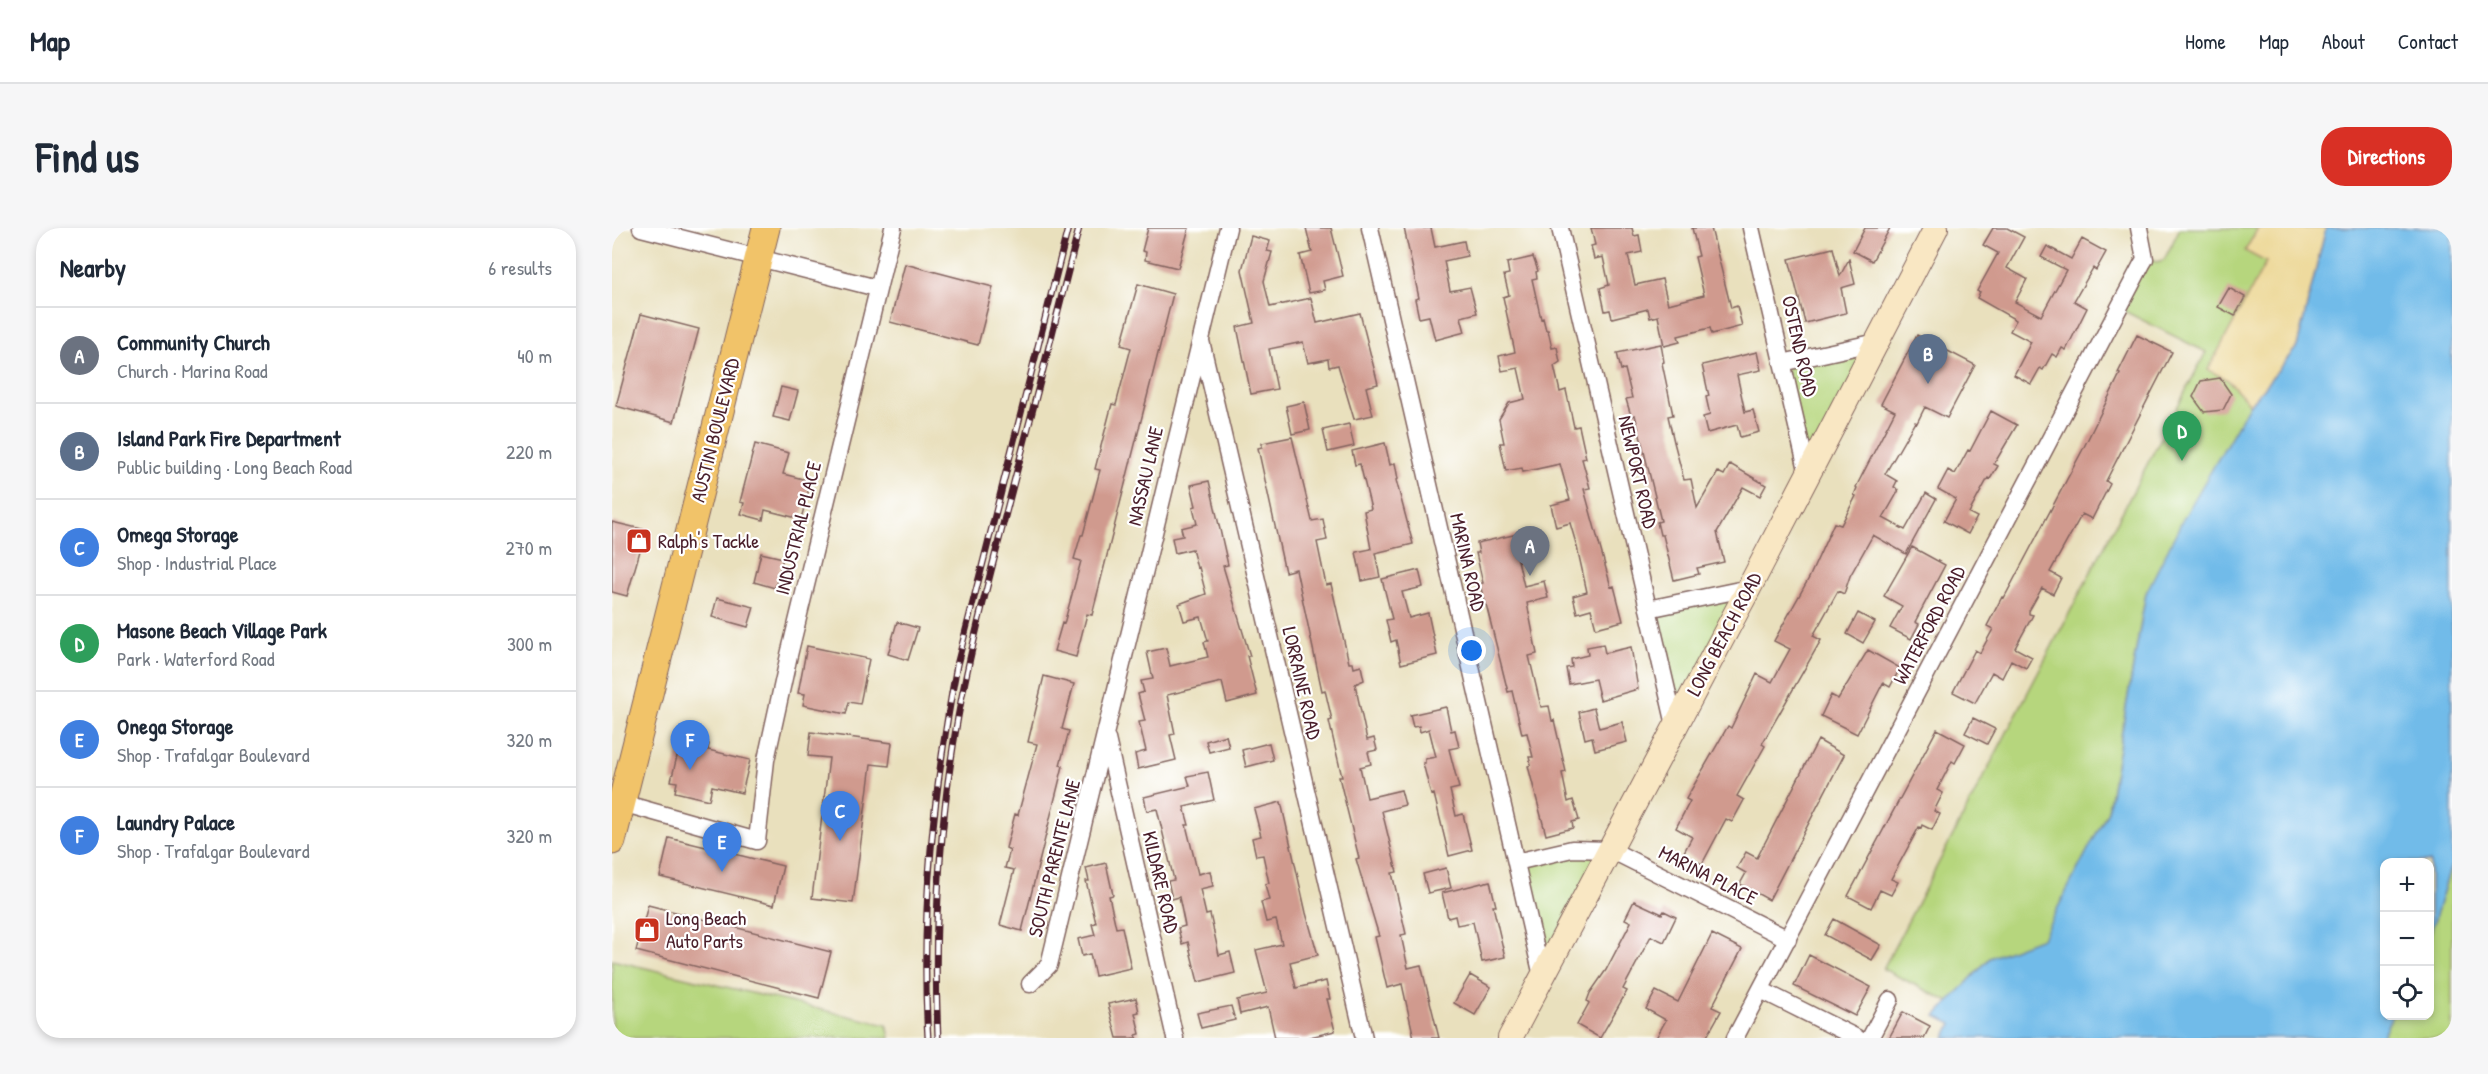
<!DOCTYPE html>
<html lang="en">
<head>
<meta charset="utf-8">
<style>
  :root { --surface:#fff; --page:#f6f6f7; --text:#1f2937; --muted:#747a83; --line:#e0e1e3; --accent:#d93025 }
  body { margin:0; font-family:"Patrick Hand",sans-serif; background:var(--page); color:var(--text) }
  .controls { position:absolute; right:18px; bottom:18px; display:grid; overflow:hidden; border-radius:12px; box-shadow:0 3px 9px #0003 }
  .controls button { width:54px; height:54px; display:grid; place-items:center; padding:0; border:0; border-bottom:2px solid var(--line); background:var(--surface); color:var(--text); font:30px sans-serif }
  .you { position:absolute; left:860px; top:423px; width:21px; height:21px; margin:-15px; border:4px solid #fff; border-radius:50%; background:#1a73e8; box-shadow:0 0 0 9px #1a73e833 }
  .badge { display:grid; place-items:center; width:39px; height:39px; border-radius:50%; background:var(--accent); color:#fff; font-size:20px; font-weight:700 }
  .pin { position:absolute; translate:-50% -50px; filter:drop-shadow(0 2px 3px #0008) }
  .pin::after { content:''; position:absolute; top:32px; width:21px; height:18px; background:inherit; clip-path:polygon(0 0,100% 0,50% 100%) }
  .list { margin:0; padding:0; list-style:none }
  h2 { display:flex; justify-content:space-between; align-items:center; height:78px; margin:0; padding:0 24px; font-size:26px }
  h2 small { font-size:20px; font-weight:400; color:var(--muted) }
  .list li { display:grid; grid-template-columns:39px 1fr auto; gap:18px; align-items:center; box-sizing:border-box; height:96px; padding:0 24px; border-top:2px solid var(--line) }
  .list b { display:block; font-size:22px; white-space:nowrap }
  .list p { margin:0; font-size:20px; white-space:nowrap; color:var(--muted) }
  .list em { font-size:20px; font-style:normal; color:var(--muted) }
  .icon { flex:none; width:33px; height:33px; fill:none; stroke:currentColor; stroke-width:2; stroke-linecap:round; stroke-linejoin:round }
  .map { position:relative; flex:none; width:1840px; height:810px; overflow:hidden; border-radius:24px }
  header { display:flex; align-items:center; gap:36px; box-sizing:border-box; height:84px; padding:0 30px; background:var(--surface); border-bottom:2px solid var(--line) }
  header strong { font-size:28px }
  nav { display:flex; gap:33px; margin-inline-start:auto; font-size:21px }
  .intro { display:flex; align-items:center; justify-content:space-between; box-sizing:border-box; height:144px; padding:0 36px }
  h1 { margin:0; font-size:42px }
  .button { padding:15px 27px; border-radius:24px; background:var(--accent); color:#fff; font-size:21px; font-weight:700 }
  main { display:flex; gap:36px; padding:0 36px }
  aside { flex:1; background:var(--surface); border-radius:24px; box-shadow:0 3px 9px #0003 }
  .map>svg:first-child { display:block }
  .green { fill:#b6d67d; stroke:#807a54; stroke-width:1.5 }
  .sand { fill:#eeda9e; stroke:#9c7c64; stroke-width:1.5 }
  .water { fill:#71bbe9; stroke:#5e6d8a; stroke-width:1.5 }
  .building { fill:#d09a8e }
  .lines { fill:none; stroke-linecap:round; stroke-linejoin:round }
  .street-casing { stroke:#82635e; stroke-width:19 }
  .secondary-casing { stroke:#82635e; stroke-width:26 }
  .primary-casing { stroke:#82635e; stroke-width:29 }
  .street { stroke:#fff; stroke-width:16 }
  .secondary { stroke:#f9e7c3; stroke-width:24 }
  .primary { stroke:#f1c369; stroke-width:27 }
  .rail-casing { stroke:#4a1f2b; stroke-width:7 }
  .rail { stroke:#fff; stroke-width:4.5; stroke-dasharray:14; stroke-linecap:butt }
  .labels { text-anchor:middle; stroke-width:4.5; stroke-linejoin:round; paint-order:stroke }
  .street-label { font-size:20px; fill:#4a1f2b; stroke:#fff }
  .poi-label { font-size:20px; fill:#4a1f2b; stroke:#fff; text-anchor:start }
</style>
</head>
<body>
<header>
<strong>Map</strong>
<nav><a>Home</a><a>Map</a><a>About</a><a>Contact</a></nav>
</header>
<div class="intro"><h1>Find us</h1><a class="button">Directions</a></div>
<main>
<aside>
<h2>Nearby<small>6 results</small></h2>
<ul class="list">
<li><span class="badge" style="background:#6b7280">A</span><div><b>Community Church</b><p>Church · Marina Road</p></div><em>40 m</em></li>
<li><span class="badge" style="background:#5c6f8a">B</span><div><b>Island Park Fire Department</b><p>Public building · Long Beach Road</p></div><em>220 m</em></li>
<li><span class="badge" style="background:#3f7fe0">C</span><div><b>Omega Storage</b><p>Shop · Industrial Place</p></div><em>270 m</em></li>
<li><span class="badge" style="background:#2e9e5b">D</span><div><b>Masone Beach Village Park</b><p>Park · Waterford Road</p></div><em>300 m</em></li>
<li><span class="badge" style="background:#3f7fe0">E</span><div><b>Onega Storage</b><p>Shop · Trafalgar Boulevard</p></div><em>320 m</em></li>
<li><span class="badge" style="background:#3f7fe0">F</span><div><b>Laundry Palace</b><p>Shop · Trafalgar Boulevard</p></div><em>320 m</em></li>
</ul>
</aside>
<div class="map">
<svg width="1840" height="810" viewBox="0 0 1840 810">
  <rect width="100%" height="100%" fill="#fff"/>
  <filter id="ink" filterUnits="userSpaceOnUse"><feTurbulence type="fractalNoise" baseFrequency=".0167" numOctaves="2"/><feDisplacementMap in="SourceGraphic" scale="12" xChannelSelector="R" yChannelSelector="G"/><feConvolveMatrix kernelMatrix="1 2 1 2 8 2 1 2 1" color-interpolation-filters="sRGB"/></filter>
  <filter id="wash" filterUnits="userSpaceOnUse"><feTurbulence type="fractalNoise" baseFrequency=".008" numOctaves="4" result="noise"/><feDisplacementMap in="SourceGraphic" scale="24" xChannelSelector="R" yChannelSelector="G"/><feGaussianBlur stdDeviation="1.35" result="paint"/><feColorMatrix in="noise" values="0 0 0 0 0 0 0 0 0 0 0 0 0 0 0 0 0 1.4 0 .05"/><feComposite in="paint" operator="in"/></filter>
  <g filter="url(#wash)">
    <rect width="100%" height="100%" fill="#e9e0bd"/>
    <!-- green -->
    <path class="green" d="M1568,0H1714L1685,119L1534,365L1496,583L1430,711L1378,730L1337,774L1271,741L1594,124L1508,81L1535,30L1544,34L1552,32Z
      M1259,118L1196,238L1173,137Z
      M1130,365L1065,489L1040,383Z
      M961,627H989L933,731L909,639Z
      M1840,634V810H1769L1780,788H1818V707Z
      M0,732L275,797L278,810H0Z"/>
    <!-- sand -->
    <path class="sand" d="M1646,0H1714L1685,119L1638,176L1616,152L1596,142L1654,34L1633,23Z"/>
    <!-- water -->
    <path class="water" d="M1714,0H1840V634L1818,707V634H1772V788H1780L1769,810H1333L1340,796L1324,788L1378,730L1430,710L1496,583L1534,365L1571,291L1638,176L1685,119Z"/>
    <g id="blocks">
      <!-- building -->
      <path class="building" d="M536,0H577L566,40L533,32L534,24L530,23Z
        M694,0H719L731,48L711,53L713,62L697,65L688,27L700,24Z
        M792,0H819L823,19L852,13L855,28L832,33L838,63L858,59L865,85L849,89L853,104L823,112L817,88L807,90L803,71L807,70Z
        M979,0H1020L1022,8L1027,7L1030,24L1016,27L1023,57L1050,51L1056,76L1092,67L1083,29L1087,28L1080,0H1099L1119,80L1125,78L1130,98L1100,106L1098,100L1066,108L1068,114L1052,118L1046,88L1038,90L1036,81L1000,90L998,82L993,83L988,60L997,57L991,29L982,31L979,18L983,17Z
        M1253,0H1278L1260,33L1241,23Z
        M1381,0H1395L1412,9L1395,40L1415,51L1403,74L1429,88L1454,42L1429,29L1435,18L1459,31L1470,11L1494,24L1484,42L1481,40L1462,73L1475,80L1454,122L1450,120L1445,129L1440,126L1431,142L1428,140L1419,156L1402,147L1419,114L1398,103L1404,92L1365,70L1368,64L1365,63L1386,25L1371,17Z
        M639,8L658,13L655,23L660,24L652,53L658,79L699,70L705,95L748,85L766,156L754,159L761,187L742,191L726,137L717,139L716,131L696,135L691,114L657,121L665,161L639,166L625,99L642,95L630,42Z
        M1221,20L1228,48L1237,31L1243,56L1229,60L1234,85L1193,95L1177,31Z
        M921,29L926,43L924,44L925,50L920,51L929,91L931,90L934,102H936L940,120L945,119L948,134L942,138L948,164L954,162L962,199L967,198L974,230L970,231L978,260L972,261L999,359L1002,358L1011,393L984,400L979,381L965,385L961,368L975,364L965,319L958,295L944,299L939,277L958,272L948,236L911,244L910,240L894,243L888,215H892L887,191L897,175L913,171L906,140L890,143L887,128L903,124L891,69L897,67L892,47L897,46L895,35Z
        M293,36L381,59L366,117L278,94Z
        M526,56L561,66L487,359L480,387L475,386L464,429L442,423L450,395L452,396L469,333L462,331L469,307H471L488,242L483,241L500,176L504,177L519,120L509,117Z
        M1617,60L1633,69L1623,88L1606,79Z
        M29,86L87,101L62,194L4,178Z
        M1305,107L1363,137L1335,190L1313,179L1305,195L1303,194L1273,246L1285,253L1282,259L1287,262L1271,290L1293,302L1314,265L1324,271L1294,326L1261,307L1238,348L1232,366L1226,363L1201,408L1209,412L1150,516L1153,518L1125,568L1132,572L1120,594L1114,591L1090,636L1071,626L1080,609L1064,600L1078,573L1074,571L1116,498L1119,500L1145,446L1160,454L1178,421L1162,413L1197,350L1222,295L1229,297L1244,268L1242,267L1245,260L1244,259L1283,183L1269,176Z
        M1525,107L1560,124L1494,253L1498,256L1480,291L1470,286L1438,344L1449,350L1441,366L1430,360L1417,383V386L1421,387L1403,420L1420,429L1414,440L1399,432L1390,450L1380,444L1363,475L1341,464L1363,422L1368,425L1381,401L1375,398L1390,369L1392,370L1470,223L1508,146L1506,145Z
        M1049,116L1052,134L1050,135L1061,187L1056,188L1062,214L1072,252L1079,251L1085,280L1106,244L1112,247L1118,236L1154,257L1148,268L1131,259L1105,304L1112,334L1085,340L1087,346L1062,352L1051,307H1048L1045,294L1049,293L1023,187L1019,188L1014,171L1020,170L1013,141L1009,142L1005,125Z
        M1145,124L1149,142L1125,147L1133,184L1141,182L1147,204L1128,209L1125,197L1095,205L1091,189L1098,187L1094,169L1097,168L1090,137Z
        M1608,150L1619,166L1611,182L1592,184L1581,169L1589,153Z
        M169,159L186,163L178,193L161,189Z
        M692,174L698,202L680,206L674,178Z
        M1379,183L1405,197L1382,236L1386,238L1378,251L1376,250L1357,285L1365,289L1356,306L1332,293L1344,271L1326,261L1336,242L1343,246L1356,222L1358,223Z
        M737,196L742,218L716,224L711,202Z
        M680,209L700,293L711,291L715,312L705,314L714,357L719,356L737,435H741L742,440L749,438L752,452L743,456L755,512L762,510L765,522L756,524L759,536L748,539L755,570L789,562L793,577L770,583L785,644L780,645L794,706L789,707L796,740L809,737L827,810H802L790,756L775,760L763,709L767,708L744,631L747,630L727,549H730L717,493L720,492L713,462L710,463L684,341L673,344L646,220L650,219V215Z
        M773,215L778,237L783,235L786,251L784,252L801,316L763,325L768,349L750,353L744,324L759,321L752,283L759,281L748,236L743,237L740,223Z
        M143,216L177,225L171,246L199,253L189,291L153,282L151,292L129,286L132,275L128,274Z
        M597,253L616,337L611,338L638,428H635L645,467L615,475L610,454L555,467L563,506L558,507L564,532L526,541L523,526L534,523L527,494L533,493L526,466L532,464L529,453L541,451L535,424L554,420L558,438L596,429L592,414L596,413L589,389L572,393L567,376L594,366L587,339L585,340L580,321L563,325L560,310L571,308L569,300L585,296L581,279L584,278L579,257Z
        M0,294L34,302L15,368L0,364Z
        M906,306L910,326L905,328L912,358L932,353L936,370L915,375L925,426L917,428L929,479L937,478L940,493L942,492L954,544L950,545L956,574L961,572L967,592L960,594L961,600L934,607L916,538L919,537L917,529H921L915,505L910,506L900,463L896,464L874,376L873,377L868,356L871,355L864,325H867L865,315Z
        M1300,319L1333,337L1303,394L1307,396L1299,411L1278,400L1290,378L1272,368Z
        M149,325L171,330L163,360L142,354Z
        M807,342L811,359L790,364L797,390L816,385L825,427L789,436L784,412L779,414L774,392L780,391L770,351Z
        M105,370L142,379L136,399L100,389Z
        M1246,385L1263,394L1251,415L1235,406Z
        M285,394L306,400L296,432L276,426Z
        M991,416L993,425L1019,419L1026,461L988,472L983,451L957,456L954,440L960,439L959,431L976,427L975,419Z
        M195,418L257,431L248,476L237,474L234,486L191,477L193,466L186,465Z
        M1256,422L1288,440L1278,459L1271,455L1245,506L1209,488L1219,467L1226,471Z
        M432,448L462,456L450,501L457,503L448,537L451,538L410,703L388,697L402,642L393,640L398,622L394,620L403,586L406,587L425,516L416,514Z
        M834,479L839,503L843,502L847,519L837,521L847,560L838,562L844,588L851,586L860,622L837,628L822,566L819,567L811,535H813V531L824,529L817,501L808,504L807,498L801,499L798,487Z
        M982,480L987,500L1010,494L1015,514L983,522L980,509L973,511L967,484Z
        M1361,490L1383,501L1375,516L1353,505Z
        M1325,501L1353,516L1343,535L1340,533L1325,562L1331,565L1322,583L1328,586L1320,602L1310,597L1309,600L1307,599L1279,651L1286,654L1279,667L1268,662L1259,680L1236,668Z
        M199,504L280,515L277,538L259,536L241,675L200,670L217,530L196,528Z
        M614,507L617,519L597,524L594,513Z
        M78,511L97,516L96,522L138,532L130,565L100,558L97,572L63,564L65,554L59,553L68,516L76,518Z
        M1206,512L1232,527L1157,672L1128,656L1134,645L1125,640L1134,624L1145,630Z
        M657,515L661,532L634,539L630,522Z
        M596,544L602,572L572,579L577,597H574L586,646L598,643L601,658L588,661L594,687L598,686L607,727L618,724L623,745L586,754L576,714L570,716L566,700L573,698L567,669L560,671L556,653L562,652L545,581L535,583L532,569L578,558L575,548Z
        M669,574L694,685L706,727L678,734L684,760L714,753L718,771H715L723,803L694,810H663L656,779L628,786L625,772L655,765L644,722L670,716L664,692L654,694L649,674L657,672L653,656L657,655L651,627L644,628L640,610L649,608L642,581Z
        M57,610L171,638L162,677L48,649Z
        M494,635L501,667L497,668L504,700L510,699L519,740L483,748L478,726L470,728L466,711L483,707L480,696L484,695L474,653H477L474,640Z
        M834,640L839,660L816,665L811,646Z
        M878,653L884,678H881L893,729L870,734L861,694L845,697L843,688L836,690L830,665Z
        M1022,673L1050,686L1052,683L1064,689L1052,714L1039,708L1011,761L1015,763L988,810L965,797L977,775L975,773L978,765L994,742L1019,694L1013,691Z
        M36,677L219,724L207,770L24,723Z
        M1222,691L1269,717L1260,732L1213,707Z
        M1100,706L1130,721L1100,779L1109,783L1094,810H1044L1054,792L1034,781L1044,763L1066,774Z
        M1197,727L1259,759L1243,788L1182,758Z
        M858,747L879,759L863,787L842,775Z
        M524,770L527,784L523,785L528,806L524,807L525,810H505L496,776Z
        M619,778L623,792L589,800L585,785Z
        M1291,784L1318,798L1312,810H1277Z"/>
    </g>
  </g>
  <g filter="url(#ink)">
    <use href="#blocks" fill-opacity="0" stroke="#82635e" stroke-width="1.5"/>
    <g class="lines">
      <!-- street casing -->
      <g class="street-casing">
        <path id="street" d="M29,0L265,60
          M758,0L930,748
          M948,0L1063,497
          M1139,0L1196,246
          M589,113L752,810
          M1170,135L1265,114
          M1036,381L1137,360
          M495,511L563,810
          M3,573L145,613L154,532L177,427L281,0
          M904,634L960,621L999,622L1176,711
          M418,756L437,737L616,0
          M1149,762L1245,810
          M1123,810L1530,36L1533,31L1527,0
          M1258,810L1278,772"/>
      </g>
      <!-- secondary casing -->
      <g class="secondary-casing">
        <path id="secondary" d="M898,810L1137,360L1324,0"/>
      </g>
      <!-- primary casing -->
      <g class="primary-casing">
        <path id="primary" d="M0,613L154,0"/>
      </g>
      <!-- street -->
      <use href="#street" class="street"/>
      <!-- secondary -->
      <use href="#secondary" class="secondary"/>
      <!-- primary -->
      <use href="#primary" class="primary"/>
      <!-- rail casing -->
      <g class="rail-casing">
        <path id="rail" d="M316,810C308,684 322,560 345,437L456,0
          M326,810C321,703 327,595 346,489C359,418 378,347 396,277C420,185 444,92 467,0"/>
      </g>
      <!-- rail -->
      <use href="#rail" class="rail"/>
    </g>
  </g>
  <!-- icons -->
  <defs>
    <g id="shop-square" transform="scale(1.35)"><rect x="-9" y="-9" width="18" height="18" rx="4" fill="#c8321e" stroke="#fff"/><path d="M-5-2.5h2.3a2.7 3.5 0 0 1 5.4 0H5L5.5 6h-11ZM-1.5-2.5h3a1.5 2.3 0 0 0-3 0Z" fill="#fff"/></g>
  </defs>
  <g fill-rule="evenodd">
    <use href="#shop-square" x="27" y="313"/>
    <use href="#shop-square" x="35" y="702"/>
  </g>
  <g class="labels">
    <!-- street labels -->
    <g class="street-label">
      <text transform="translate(1188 118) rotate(77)" y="7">OSTEND ROAD</text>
      <text transform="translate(103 202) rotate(-76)" y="7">AUSTIN BOULEVARD</text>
      <text transform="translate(1026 244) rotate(77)" y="7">NEWPORT ROAD</text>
      <text transform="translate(533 248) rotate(-77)" y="7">NASSAU LANE</text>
      <text transform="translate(186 300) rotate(-76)" y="7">INDUSTRIAL PLACE</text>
      <text transform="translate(856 334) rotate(77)" y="7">MARINA ROAD</text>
      <text transform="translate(1317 397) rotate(-62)" y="7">WATERFORD ROAD</text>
      <text transform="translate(1112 406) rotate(-62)" y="7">LONG BEACH ROAD</text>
      <text transform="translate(690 455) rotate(77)" y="7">LORRAINE ROAD</text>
      <text transform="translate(442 630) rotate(-76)" y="7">SOUTH PARENTE LANE</text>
      <text transform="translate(1096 647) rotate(27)" y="7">MARINA PLACE</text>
      <text transform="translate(549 654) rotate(77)" y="7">KILDARE ROAD</text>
    </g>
    <!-- poi labels -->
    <g class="poi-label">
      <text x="46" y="320">Ralph's Tackle</text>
      <text x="54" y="697">Long Beach<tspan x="54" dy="23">Auto Parts</tspan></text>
    </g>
  </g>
</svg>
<div class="controls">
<button>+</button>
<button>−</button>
<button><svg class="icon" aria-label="locate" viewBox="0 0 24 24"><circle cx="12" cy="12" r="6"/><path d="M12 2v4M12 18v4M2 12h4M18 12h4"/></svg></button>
</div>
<div class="you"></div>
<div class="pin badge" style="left:918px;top:348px;background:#6b7280">A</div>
<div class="pin badge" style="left:1316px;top:156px;background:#5c6f8a">B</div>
<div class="pin badge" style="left:228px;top:613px;background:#3f7fe0">C</div>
<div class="pin badge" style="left:1570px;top:233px;background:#2e9e5b">D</div>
<div class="pin badge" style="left:110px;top:644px;background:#3f7fe0">E</div>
<div class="pin badge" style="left:78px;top:542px;background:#3f7fe0">F</div>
</div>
</main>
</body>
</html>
